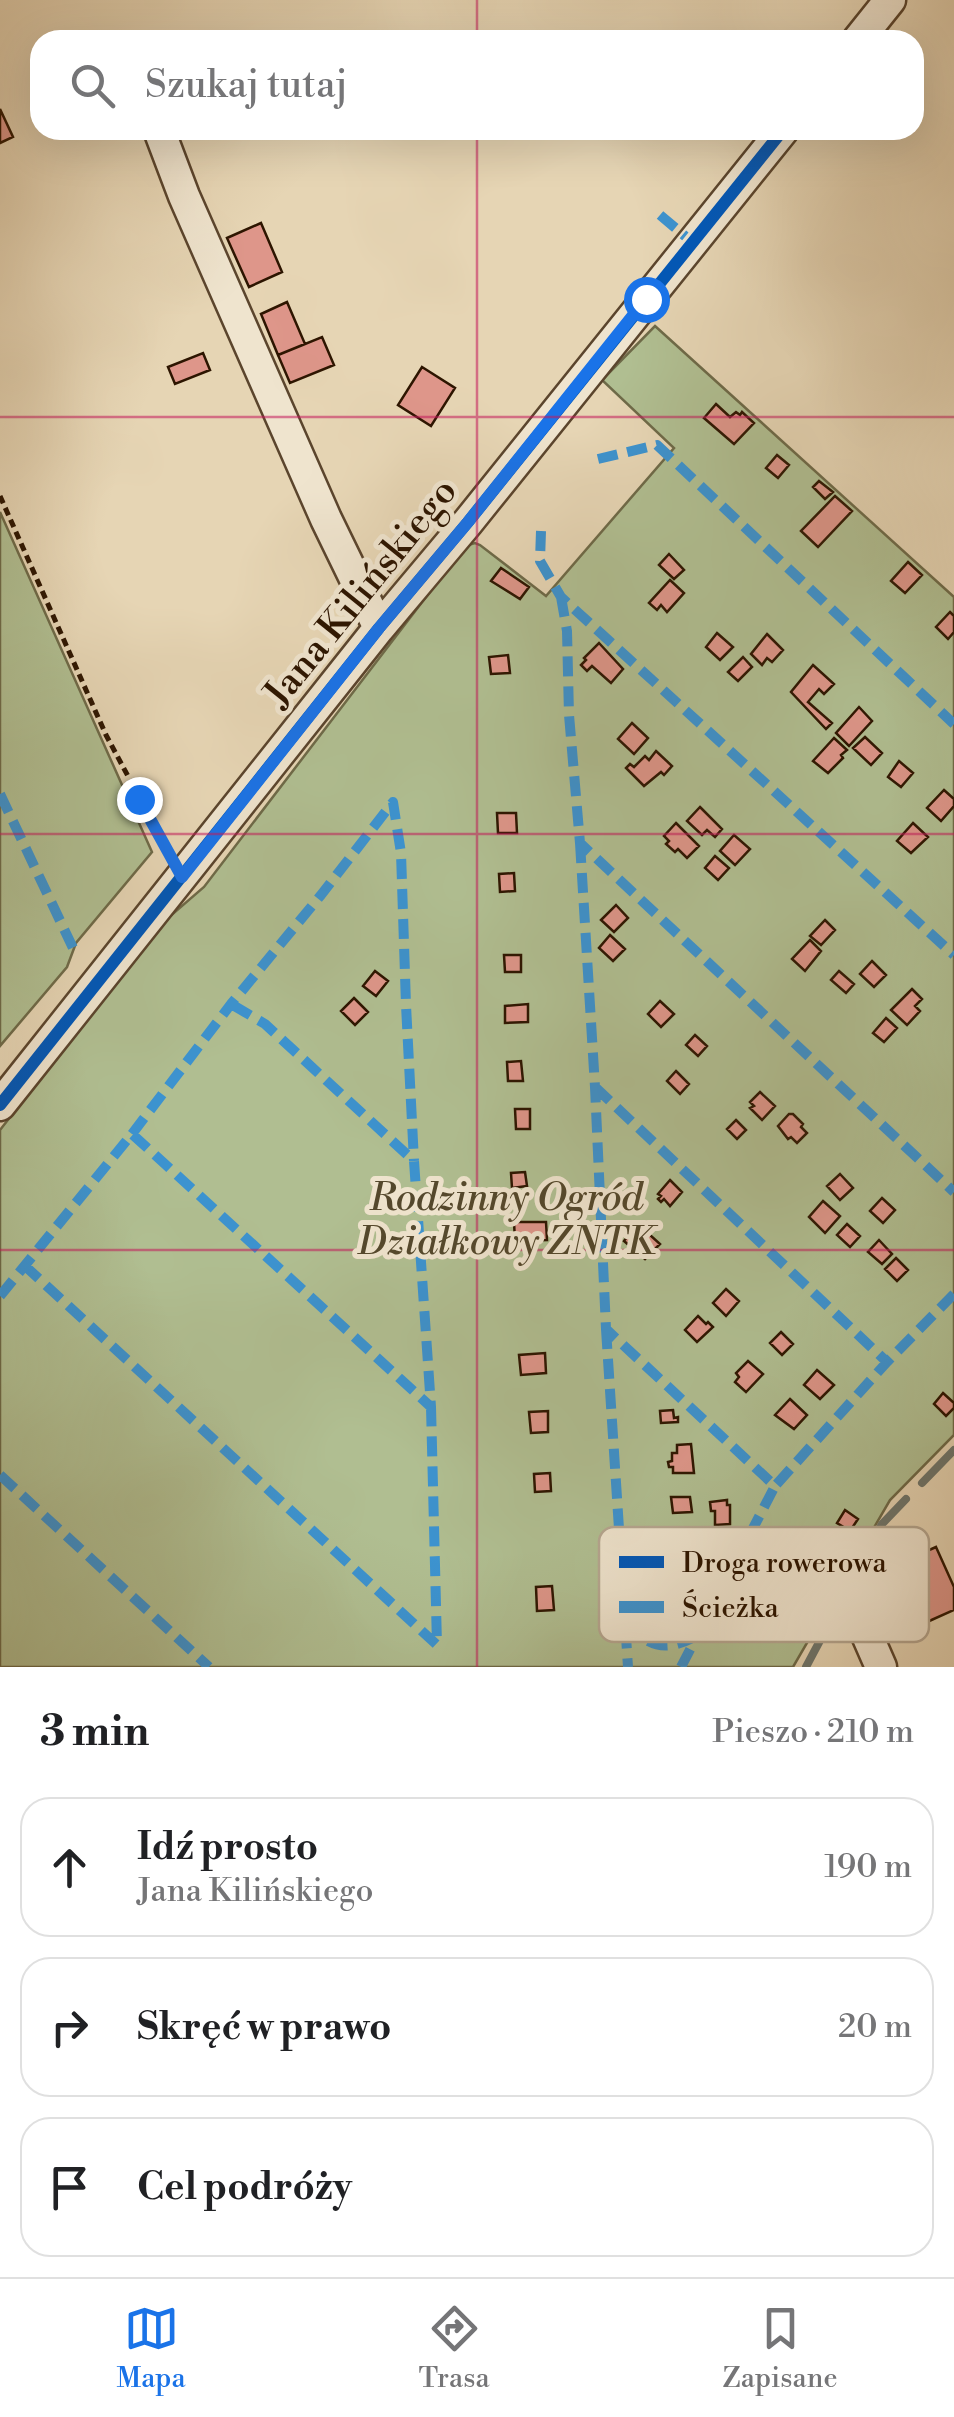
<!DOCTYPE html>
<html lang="pl">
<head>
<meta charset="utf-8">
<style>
  :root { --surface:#fff; --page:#f2f2f2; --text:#202124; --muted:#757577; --line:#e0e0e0; --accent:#1a73e8 }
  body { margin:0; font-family:"Libre Bodoni",serif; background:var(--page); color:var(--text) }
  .stop { position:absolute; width:30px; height:30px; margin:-22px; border:8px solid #1a73e8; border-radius:50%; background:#fff }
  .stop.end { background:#1a73e8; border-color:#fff; box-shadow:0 2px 10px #0008 }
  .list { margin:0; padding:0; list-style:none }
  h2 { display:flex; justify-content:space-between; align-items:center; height:130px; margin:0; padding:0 40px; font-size:42px }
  h2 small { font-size:32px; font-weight:400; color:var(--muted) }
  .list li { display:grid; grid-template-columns:65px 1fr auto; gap:30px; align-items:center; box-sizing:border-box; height:140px; margin:0 20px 20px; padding:0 20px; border:2px solid var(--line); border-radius:30px }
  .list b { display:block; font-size:38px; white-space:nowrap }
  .list p { margin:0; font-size:32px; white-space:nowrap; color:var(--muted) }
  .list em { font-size:32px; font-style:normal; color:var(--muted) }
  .icon { flex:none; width:55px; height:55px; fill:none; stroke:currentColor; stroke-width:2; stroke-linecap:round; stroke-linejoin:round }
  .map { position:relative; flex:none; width:954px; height:1667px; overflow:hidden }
  .search { position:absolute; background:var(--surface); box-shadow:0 10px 40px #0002; left:30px; right:30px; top:30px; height:110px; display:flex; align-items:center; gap:25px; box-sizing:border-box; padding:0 35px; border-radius:30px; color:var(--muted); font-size:38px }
  .sheet { height:610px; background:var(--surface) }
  nav { display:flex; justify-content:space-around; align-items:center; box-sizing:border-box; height:140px; border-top:2px solid var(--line); background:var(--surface); font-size:28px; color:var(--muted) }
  nav a { display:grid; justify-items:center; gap:5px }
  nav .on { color:var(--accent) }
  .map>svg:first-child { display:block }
  .green { fill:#b0be91; stroke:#6e6a48; stroke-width:2.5 }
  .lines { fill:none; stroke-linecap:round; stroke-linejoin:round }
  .stream { stroke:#6e766d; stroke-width:8 }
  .building { fill:#de968a; stroke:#2d1500; stroke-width:2.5 }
  .minor-casing { stroke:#5b452d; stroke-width:35 }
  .path { stroke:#2d1500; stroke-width:5; stroke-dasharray:8 5; stroke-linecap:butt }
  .minor { stroke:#efe4ce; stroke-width:30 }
  .quiet { stroke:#3c93d0; stroke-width:10; stroke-dasharray:20 10; stroke-linecap:butt }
  .cycleway-casing { stroke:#efe4ce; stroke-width:19 }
  .cycleway { stroke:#0057b8; stroke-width:12 }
  .route { stroke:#1a73e8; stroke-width:12 }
  .grid { fill:none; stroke:#c2185b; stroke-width:2.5; stroke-opacity:0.55 }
  .labels { text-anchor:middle; stroke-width:10; stroke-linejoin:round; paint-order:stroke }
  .street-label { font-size:38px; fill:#2d1500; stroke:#efe4ce }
  .park-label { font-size:38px; font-style:italic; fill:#54482c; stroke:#efe4ce }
  .key { fill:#efe4ce; stroke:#b5a690; stroke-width:2.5 }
  .key-label { font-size:28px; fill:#2d1500 }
</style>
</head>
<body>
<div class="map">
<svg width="954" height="1667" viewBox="0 0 954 1667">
  <rect width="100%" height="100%" fill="#e6d5b4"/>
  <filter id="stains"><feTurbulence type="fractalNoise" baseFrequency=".002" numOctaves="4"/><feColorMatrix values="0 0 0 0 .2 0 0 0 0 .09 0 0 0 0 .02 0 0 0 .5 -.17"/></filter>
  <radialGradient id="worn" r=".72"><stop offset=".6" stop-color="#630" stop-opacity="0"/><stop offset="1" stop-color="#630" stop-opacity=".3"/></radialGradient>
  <!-- green -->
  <path class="green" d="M655,326L954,597V1435L890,1500L793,1667H0V1130L161,924L204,887L465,546L475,543L480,545L546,596L674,448L602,380Z
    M0,512L152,852L76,943L67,967L0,1046Z"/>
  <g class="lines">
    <!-- stream -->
    <path class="stream" d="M922,1483L954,1450
      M806,1667L882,1524L906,1499"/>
  </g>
  <!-- building -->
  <path class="building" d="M0,109L13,137L0,143Z
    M261,223L282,272L249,287L227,238Z
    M287,302L305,344L278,355L261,314Z
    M322,337L334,365L290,383L278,355Z
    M203,353L210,370L175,384L168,367Z
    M422,367L455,388L431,426L398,405Z
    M716,404L730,417L736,412L740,415L742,412L754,423L734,444L704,418Z
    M777,455L789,465L778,478L766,468Z
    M819,481L833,492L825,499L813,487Z
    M835,496L852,511L818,547L801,531Z
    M669,554L684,570L674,579L659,565Z
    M908,562L922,575L905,593L891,581Z
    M501,568L529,587L520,599L491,581Z
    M670,580L684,593L667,612L661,605L657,610L649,603Z
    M950,612L954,616V632L948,639L936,627Z
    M717,633L733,647L720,660L706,647Z
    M767,634L783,650L772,662L767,658L762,665L751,654Z
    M599,643L623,669L611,683L592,666L587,671L581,665L586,660L584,658Z
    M508,655L510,673L491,674L489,657Z
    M743,657L752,667L738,681L728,672Z
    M813,665L834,684L824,694L819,689L808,702L832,723L826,729L791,692Z
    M859,707L872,721L849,746L836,733Z
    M632,723L648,738L634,754L618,739Z
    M865,737L882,753L871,765L853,748Z
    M834,738L847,750L841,755L843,758L828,773L813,761Z
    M656,751L672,766L664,775L661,772L644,786L626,768L630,764L634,767L645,756L649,760Z
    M899,761L913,773L901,787L888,777Z
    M944,790L954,799V806L941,821L927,808Z
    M700,807L722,829L715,837L707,830L702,835L687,821Z
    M497,813H516L517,833H498Z
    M676,823L699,846L687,858L678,849L675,852L666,844L669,841L664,836Z
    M913,823L928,837L911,853L897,841Z
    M734,835L750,849L735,865L720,851Z
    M715,856L729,868L718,880L705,868Z
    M514,873L515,891L500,892L499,874Z
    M616,905L628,918L614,932L601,920Z
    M825,920L835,930L821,945L810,936Z
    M610,935L625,949L613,961L599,948Z
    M810,940L821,951L805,971L792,959Z
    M504,955H521V972H505Z
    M872,961L886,975L874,987L860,974Z
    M375,971L388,981L376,996L363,986Z
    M839,971L854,984L846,993L831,980Z
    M912,989L922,999L915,1006L920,1011L907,1025L891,1010Z
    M354,998L368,1012L355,1025L341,1011Z
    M660,1001L674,1014L661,1027L648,1014Z
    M528,1004V1022L505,1023V1006Z
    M886,1018L897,1028L884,1042L873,1033Z
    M695,1035L707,1046L698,1056L686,1045Z
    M521,1061L523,1081H508L507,1062Z
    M676,1071L689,1084L680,1094L667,1081Z
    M760,1092L775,1106L762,1120L750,1108L754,1106L750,1102Z
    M515,1109H530V1129H516Z
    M789,1114H793L803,1124L801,1127L807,1133L797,1143L791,1137L788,1139L778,1126Z
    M736,1120L746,1130L737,1139L727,1129Z
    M525,1172L527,1186L512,1188L511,1173Z
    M840,1174L853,1188L840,1200L827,1186Z
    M670,1180L682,1192L670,1206L664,1199L661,1202L658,1199L661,1196L658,1194Z
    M882,1198L895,1210L883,1223L870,1211Z
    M823,1201L840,1216L825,1233L809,1217Z
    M514,1222H546L547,1240L515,1241Z
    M847,1224L860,1236L850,1247L837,1235Z
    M631,1225L635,1229L639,1225L660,1244L645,1259L624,1241L627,1237L623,1234Z
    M879,1240L892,1254L882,1264L868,1252Z
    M896,1258L908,1270L897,1281L885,1269Z
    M726,1289L739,1301L726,1316L713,1303Z
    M698,1316L706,1324L708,1322L713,1327L697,1342L685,1330Z
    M781,1332L793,1344L782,1355L770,1343Z
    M545,1353L546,1373L521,1375L519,1355Z
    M748,1361L763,1374L746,1392L735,1382L739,1377L736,1373Z
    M817,1370L834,1385L820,1399L804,1385Z
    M943,1393L954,1403V1408L946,1416L934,1404Z
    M790,1399L807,1415L794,1429L775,1415Z
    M673,1410L674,1418L678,1417V1422L661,1423L660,1411Z
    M548,1411V1432L531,1433L529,1412Z
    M691,1444L694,1473H673V1467H669L668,1462L672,1461V1453H677V1445Z
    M550,1473L551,1491L535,1492L534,1474Z
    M671,1497H690L692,1512L673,1513Z
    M727,1500V1505H730V1524L715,1525V1511H711L710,1502Z
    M845,1510L858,1519L850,1531L837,1523Z
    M936,1547L954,1587V1610L927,1622L900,1563Z
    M552,1586L554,1610L537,1611L536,1587Z"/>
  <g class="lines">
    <!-- minor casing -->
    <g class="minor-casing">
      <path id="minor" d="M858,40L890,0
        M159,130L184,196L326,519L379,628
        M0,1105L379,628L468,522L783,130
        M867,1635L881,1667"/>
    </g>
    <!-- path -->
    <path class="path" d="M0,496L106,735L169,853"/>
    <!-- minor -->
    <use href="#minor" class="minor"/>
    <!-- quiet -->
    <path class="quiet" d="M660,215L692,242
      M598,459L657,445L954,724
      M541,531L540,561L561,597L954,955
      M561,597L567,631L569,715L580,843L954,1192
      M0,794L73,948
      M580,843L595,1087L606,1329L775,1486L887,1362L954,1294
      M595,1087L887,1362
      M132,1134L231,1004L321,895L393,802L401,853L406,1005L414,1161
      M24,1265L437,1645L431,1407
      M0,1296L132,1134L431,1407L414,1161L265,1024L231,1004
      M606,1329L628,1667
      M0,1475L209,1667
      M626,1621C649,1649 667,1652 698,1635
      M681,1667L775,1486"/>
    <!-- cycleway casing -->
    <g class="cycleway-casing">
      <path id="cycleway" d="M0,1105L379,628L468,522L783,130"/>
    </g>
    <!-- cycleway -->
    <use href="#cycleway" class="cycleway"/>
  </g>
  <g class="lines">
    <!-- route -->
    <path class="route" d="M139,799L182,877L379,628L468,522L646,299"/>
  </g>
  <!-- grid -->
  <path class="grid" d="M477,0V40M477,130V1667M0,417H954M0,834H954M0,1250H954"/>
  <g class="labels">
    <!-- street labels -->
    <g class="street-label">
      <text transform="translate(360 592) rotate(-51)" y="13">Jana Kilińskiego</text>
    </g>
    <!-- park labels -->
    <g class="park-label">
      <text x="506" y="1210">Rodzinny Ogród<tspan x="506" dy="44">Działkowy ZNTK</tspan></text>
    </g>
  </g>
  <!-- legend -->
  <rect x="599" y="1527" width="330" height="115" rx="15" class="key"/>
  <rect x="619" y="1556" width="45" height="12" fill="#0057b8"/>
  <rect x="619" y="1601" width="45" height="12" fill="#3c93d0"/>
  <g class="key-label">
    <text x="682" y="1572">Droga rowerowa</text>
    <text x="682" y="1617">Ścieżka</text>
  </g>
  <rect width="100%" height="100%" filter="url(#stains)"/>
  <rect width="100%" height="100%" fill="url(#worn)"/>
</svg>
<div class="stop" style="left:646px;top:299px"></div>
<div class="stop end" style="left:139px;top:799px"></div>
<div class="search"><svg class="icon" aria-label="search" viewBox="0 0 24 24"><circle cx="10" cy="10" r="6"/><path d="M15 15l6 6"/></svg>Szukaj tutaj</div>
</div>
<section class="sheet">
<h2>3 min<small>Pieszo · 210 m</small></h2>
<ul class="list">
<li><svg class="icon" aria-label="ahead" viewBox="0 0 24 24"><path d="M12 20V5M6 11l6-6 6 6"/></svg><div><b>Idź prosto</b><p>Jana Kilińskiego</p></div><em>190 m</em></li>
<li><svg class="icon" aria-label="right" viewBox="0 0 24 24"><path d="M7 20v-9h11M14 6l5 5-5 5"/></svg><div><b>Skręć w prawo</b></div><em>20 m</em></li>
<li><svg class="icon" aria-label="arrive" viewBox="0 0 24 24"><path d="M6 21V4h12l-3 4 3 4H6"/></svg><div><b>Cel podróży</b></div></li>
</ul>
</section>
<nav>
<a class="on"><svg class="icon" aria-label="map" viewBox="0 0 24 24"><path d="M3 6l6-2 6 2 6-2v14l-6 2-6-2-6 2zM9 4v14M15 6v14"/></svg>Mapa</a>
<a><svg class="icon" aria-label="directions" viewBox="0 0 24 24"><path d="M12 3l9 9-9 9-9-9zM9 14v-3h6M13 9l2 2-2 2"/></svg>Trasa</a>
<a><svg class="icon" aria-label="saved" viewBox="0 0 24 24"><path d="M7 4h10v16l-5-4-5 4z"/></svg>Zapisane</a>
</nav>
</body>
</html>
